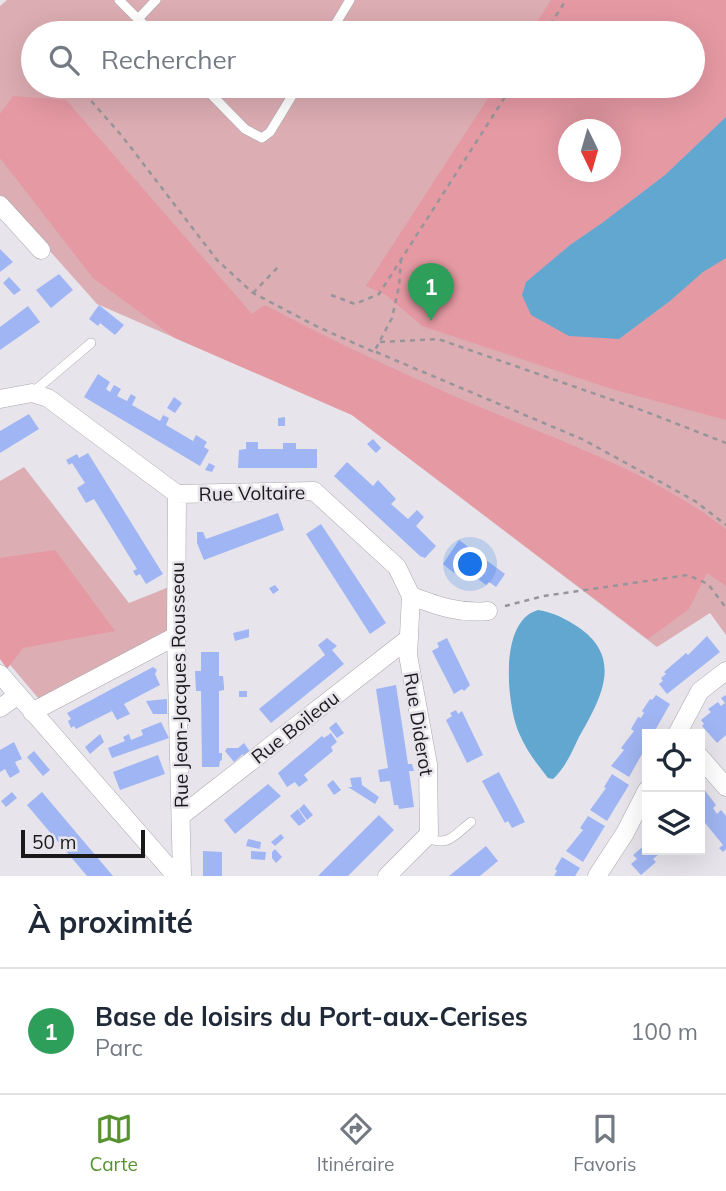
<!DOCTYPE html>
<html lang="fr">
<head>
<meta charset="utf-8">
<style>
  :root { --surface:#fff; --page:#f2f2f3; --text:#1f2937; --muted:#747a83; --line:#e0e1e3; --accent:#579230 }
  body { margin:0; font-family:Mulish,sans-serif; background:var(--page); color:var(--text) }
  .controls { position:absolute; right:21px; bottom:21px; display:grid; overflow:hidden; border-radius:0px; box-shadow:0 7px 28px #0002 }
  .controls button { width:63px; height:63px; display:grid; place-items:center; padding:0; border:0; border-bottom:2px solid var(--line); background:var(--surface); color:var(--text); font:35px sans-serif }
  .compass { position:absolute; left:558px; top:119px; width:63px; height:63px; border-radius:50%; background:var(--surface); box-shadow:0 7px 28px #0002; rotate:175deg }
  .scale { position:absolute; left:21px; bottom:18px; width:124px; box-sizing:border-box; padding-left:7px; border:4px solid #19181a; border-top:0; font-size:19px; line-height:24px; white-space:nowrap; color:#19181a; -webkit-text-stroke:5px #e7e5eb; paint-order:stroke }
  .you { position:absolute; left:471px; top:565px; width:24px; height:24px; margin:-18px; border:5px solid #fff; border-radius:50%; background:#1a73e8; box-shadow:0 0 0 10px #1a73e833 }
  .badge { display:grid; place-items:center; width:46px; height:46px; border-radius:50%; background:var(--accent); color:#fff; font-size:23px; font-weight:700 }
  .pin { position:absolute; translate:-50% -58px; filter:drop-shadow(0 2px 4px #0008) }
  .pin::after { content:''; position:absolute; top:37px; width:24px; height:21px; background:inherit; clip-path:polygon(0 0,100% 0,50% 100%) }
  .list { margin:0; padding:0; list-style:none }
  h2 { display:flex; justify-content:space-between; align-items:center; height:91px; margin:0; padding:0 28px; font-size:30px }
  h2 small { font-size:23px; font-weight:400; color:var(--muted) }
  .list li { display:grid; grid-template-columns:46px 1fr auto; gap:21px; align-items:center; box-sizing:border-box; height:126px; padding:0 28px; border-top:2px solid var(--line) }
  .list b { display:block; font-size:26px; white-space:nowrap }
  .list p { margin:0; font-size:23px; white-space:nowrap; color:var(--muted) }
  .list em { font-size:23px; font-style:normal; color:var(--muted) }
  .icon { flex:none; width:38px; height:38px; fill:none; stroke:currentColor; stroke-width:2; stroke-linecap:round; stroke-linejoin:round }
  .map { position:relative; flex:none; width:726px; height:876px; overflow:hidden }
  .search { position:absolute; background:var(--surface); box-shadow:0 7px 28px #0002; left:21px; right:21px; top:21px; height:77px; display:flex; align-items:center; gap:18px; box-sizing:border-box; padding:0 24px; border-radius:38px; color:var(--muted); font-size:26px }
  .sheet { height:217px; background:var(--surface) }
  nav { display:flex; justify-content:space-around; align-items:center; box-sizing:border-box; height:98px; border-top:2px solid var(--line); background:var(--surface); font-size:19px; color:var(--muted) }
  nav a { display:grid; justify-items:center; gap:4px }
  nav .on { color:var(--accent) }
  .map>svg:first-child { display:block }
  .green { fill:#dcadb3; fill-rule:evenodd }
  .forest { fill:#e599a3; fill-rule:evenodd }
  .water { fill:#62a7d0 }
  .building { fill:#a0b5f3 }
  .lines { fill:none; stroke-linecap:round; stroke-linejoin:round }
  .lane-casing { stroke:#a9a7ad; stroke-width:10 }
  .street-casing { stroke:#a9a7ad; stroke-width:19 }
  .path { stroke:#969599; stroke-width:2.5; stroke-dasharray:5 5; stroke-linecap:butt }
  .lane { stroke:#fff; stroke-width:9 }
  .street { stroke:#fff; stroke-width:18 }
  .labels { text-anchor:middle; stroke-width:5; stroke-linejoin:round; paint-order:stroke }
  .street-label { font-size:19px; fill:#19181a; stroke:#e7e5eb }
</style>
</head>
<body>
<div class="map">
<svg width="726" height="876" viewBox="0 0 726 876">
  <rect width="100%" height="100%" fill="#e7e5eb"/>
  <!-- green -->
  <path class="green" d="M7,0H726V635L710,613L657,647L352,415L97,304L0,195V6ZM33,33H693V86H33ZM568,130H610V172H568Z
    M24,467L129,603L169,587V630L39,699L0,653V481Z"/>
  <!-- forest -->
  <path class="forest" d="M551,0H726V117L665,175L602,223L570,245L526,282L522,295L619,339L670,301L703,272L726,258V420L612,389L422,326L386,295L366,286L496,86H693V33H530ZM568,130H610V172H568Z
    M13,96L66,100L252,314L265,305C331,340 399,372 468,402C556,440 649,470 726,529V586L707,573L689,609L648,639L352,415L175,338L93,278L0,158V114Z
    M55,550L115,631L23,648L7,669L0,659V558Z"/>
  <!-- water -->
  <path class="water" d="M726,117V258L703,272L670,301L619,339L569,336L531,315L522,295L526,282L570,245L602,223L665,175Z
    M538,610C553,612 566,619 578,627C624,658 601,698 579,737C572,752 565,768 553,779L548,778C537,764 526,750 519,733C507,705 498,621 538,610Z"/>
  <!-- building -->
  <path class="building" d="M0,249L13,262L0,272Z
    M59,274L73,290L51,308L36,290Z
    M9,277L21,290L14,295L3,283Z
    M99,305L124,325L115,335L100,323L98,326L89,319Z
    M28,306L40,322L0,350V327Z
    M98,374L110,382L106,389L110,392L114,385L121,389L117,396L127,401L131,394L136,397L132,405L160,421L163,415L169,418L166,425L193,441L196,435L207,442L204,447L209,450L200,466L84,397Z
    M174,397L182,403L175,413L167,408Z
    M29,414L39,429L0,453V431Z
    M285,417V426H278V418Z
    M373,439L381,448L376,453L367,444Z
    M246,442H258V449H283V443H296V449H317V468H238L239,450L246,449Z
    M88,453L163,574L146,584L140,574L136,576L133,571L137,569L94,499L86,503L77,488L85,483L72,463L69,465L66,460L77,454L79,458Z
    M347,462L373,486L378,480L396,499L391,504L408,519L417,510L424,517L416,526L436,546L425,558L420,556L334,476Z
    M209,463L215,466L212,472L205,470Z
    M278,513L284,530L204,560L197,543V532H203L206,539Z
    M321,524L386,623L370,634L306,534Z
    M459,540L505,574L496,587L489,582L486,585L460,565L454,573L443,564Z
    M275,585L279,590L273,594L269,588Z
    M249,629V637L235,641L233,633Z
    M707,636L720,652L667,694L659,684L663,681L661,678L666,674L664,672L686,653L688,655Z
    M327,638L337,646L332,650L344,664L271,723L259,709L325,655L318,645Z
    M447,638L470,685L464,691L462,689L454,694L432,651L439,647L437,643Z
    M201,652H219V676H223L224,686V690L219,691V753H222V760L220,761L219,767H202L201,691H196L195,671H201Z
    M153,667L157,670L155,674L160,685L124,704L130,714L117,720L112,711L76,729L74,726L71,728L68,721L71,719L67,713Z
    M396,685L408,764H412L414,771H409L414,807L399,809L398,805H394L390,781L380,782L378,770L388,768L376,689Z
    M239,691H247V697H239Z
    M656,695L670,704L653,734H647L646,747L629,777L611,766L624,750L621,748L634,731L631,729L638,717L641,718L644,713L642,711L650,699L652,700Z
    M726,695V735L717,743L702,726L704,724L701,720L711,712L708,709L718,702L721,706L725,703L721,698Z
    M167,699V714H153L146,701Z
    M456,710L458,714L462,711L483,755L467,763L446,720L452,716L450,713Z
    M161,722L169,738L112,758L108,748L125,741L123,737L129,734L131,740L143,735L141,730Z
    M336,722L344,733L337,738L329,728Z
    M331,733L337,742L331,747L333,751L304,775L308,780L299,787L295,782L287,787L278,773L322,736L324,738Z
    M100,734L104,742L90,754L85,747Z
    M14,742L22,759L15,762L20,772L10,778L5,769L0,772V750Z
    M244,743L251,753L245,757L243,754L234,762L225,751L227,748H238Z
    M34,751L50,770L43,776L27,757Z
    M158,755L165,774L120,790L113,772Z
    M499,772L525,822L512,828L508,821L505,823L482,781Z
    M612,774L629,785L607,821L590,810L606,788L604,787Z
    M361,777L362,785L379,797L375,804L348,787H352L350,778Z
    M333,780L341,790L334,795L327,785Z
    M268,784L281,796L235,834L224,820Z
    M700,784L716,805L713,808L717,814L721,810L726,816V849L723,852L719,848L723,845L701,818L703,816L700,812Z
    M12,792L17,798L6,807L1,801Z
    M42,792L58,811L113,876H87L43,824L27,805Z
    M304,804L313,815L307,820L299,809Z
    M298,809L306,821L299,826L290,816Z
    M379,815L394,830L348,876H318Z
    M588,816L605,826L583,862L566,851L583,830L580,828Z
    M281,834L284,838L275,846L271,842Z
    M248,839L261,842L260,849L246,846Z
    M647,843V850H664L653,859L656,862L641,875L631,864L637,859L633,855Z
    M486,846L498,861L480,876H449Z
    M275,849L282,857L276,863L272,858V852Z
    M203,851L222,852V876H203Z
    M251,851L266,852L265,860L251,859Z
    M562,857L580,868L575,876H554L557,871L555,869Z"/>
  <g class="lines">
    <!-- lane casing -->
    <g class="lane-casing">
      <path id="lane" d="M119,0L152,33
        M138,19L156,0
        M330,33L350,0
        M203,86L245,129L262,138L270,132L298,86
        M32,393L91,343
        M425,838C450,846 452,837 471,822"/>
    </g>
    <!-- street casing -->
    <g class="street-casing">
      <path id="street" d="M0,205L41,250
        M0,399L32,393L48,398L177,494L314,491L397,567L411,596C438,606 460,614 488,611
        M177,494L176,636L182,876
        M0,674L176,876
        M0,708L18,695
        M32,712L176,636
        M677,734L700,691L726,671
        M700,757L726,787
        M181,816L409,638
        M387,876L429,834L428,764L408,655L411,596
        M597,876L625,833L647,790"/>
    </g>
    <!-- path -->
    <path class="path" d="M545,33L566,0
      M78,86L122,136L217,260L253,293L316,326L374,352L392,318L399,286L401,260
      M253,293L279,266
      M331,295L355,304L379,294L512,86
      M380,342L438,339L644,411L726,443
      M376,352L584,440L695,501L726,525
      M505,606L544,596L688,575L708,584L726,608"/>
    <!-- lane -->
    <use href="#lane" class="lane"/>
    <!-- street -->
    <use href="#street" class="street"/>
  </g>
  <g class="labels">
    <!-- street labels -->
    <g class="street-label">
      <text transform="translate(252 493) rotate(-1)" y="7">Rue Voltaire</text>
      <text transform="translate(179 685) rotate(-91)" y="7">Rue Jean-Jacques Rousseau</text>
      <text transform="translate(419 724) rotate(81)" y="7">Rue Diderot</text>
      <text transform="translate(295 727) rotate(-38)" y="7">Rue Boileau</text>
    </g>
  </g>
</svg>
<div class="controls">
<button><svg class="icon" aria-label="locate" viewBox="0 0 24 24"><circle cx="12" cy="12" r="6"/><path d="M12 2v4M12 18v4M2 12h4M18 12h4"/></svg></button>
<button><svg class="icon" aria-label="layers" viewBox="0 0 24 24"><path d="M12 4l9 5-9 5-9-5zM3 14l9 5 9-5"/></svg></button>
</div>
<svg class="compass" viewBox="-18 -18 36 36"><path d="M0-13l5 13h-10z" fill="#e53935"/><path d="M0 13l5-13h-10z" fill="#747a83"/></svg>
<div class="scale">50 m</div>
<div class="you"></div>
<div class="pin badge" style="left:431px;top:321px;background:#2e9e5b">1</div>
<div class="search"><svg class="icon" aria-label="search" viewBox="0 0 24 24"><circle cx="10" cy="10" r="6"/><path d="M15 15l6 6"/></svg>Rechercher</div>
</div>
<section class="sheet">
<h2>À proximité<small></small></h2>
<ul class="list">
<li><span class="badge" style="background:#2e9e5b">1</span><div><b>Base de loisirs du Port-aux-Cerises</b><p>Parc</p></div><em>100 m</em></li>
</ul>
</section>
<nav>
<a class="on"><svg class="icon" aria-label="map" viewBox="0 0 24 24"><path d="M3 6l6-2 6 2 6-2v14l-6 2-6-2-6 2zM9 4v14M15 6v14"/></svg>Carte</a>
<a><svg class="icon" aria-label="directions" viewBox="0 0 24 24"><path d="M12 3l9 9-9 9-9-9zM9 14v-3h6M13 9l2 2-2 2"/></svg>Itinéraire</a>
<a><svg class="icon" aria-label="saved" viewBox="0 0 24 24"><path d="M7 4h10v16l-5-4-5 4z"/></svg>Favoris</a>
</nav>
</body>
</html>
